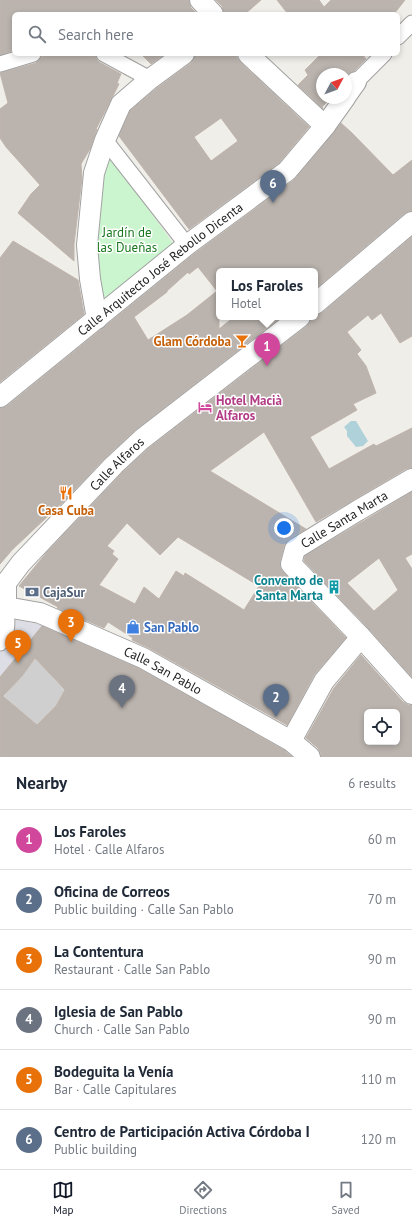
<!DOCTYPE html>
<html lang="en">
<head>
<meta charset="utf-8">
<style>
  :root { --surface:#fff; --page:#f2f2f3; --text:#1f2937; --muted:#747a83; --line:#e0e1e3; --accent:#111827 }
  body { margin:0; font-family:"PT Sans",sans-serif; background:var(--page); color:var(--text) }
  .controls { position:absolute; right:12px; bottom:12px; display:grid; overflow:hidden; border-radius:6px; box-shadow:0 2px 6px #0003 }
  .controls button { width:36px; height:36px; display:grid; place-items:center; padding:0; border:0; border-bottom:1px solid var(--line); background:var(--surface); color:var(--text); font:20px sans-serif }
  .compass { position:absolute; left:316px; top:68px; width:36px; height:36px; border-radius:50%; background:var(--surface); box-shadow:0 2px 6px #0003; rotate:49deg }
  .you { position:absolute; left:284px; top:528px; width:14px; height:14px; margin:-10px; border:3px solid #fff; border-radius:50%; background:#1a73e8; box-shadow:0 0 0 6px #1a73e833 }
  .badge { display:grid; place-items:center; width:26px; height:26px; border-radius:50%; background:var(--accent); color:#fff; font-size:13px; font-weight:700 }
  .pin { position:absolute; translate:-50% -33px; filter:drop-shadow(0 1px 2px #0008) }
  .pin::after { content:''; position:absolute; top:21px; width:14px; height:12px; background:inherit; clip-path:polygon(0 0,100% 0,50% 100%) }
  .popup { position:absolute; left:216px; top:268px; width:102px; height:52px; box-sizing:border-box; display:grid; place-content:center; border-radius:6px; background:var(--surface); filter:drop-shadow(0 1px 3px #0005); font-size:13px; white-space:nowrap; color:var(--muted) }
  .popup b { font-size:15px; color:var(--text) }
  .popup::after { content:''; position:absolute; left:50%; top:100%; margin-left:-8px; border:8px solid transparent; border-top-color:var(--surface) }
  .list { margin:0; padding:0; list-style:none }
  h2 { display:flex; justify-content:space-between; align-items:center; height:52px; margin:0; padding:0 16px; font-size:17px }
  h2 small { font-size:13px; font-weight:400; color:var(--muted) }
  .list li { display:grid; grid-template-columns:26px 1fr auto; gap:12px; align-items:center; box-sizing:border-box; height:60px; padding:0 16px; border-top:1px solid var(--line) }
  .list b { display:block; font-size:15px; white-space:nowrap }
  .list p { margin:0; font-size:13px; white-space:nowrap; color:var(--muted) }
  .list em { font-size:13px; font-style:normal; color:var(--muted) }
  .icon { flex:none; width:22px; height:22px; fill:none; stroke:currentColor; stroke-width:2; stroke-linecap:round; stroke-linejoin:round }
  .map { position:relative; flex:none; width:412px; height:757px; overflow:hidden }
  .search { position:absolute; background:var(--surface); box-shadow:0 2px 6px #0003; left:12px; right:12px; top:12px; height:44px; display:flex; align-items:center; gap:10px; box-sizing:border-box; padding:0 14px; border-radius:6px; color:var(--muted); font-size:15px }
  .sheet { height:412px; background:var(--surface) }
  nav { display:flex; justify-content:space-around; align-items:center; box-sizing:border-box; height:56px; border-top:1px solid var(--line); background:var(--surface); font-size:11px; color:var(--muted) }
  nav a { display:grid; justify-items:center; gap:2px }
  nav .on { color:var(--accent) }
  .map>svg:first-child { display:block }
  .religious { fill:#cfcfcf }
  .park { fill:#cbf5ce }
  .plaza { fill:#dddde6 }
  .water { fill:#aed1da }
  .building { fill:#bab3ae; stroke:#c1b5ac; fill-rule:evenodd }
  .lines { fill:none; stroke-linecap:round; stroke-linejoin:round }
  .pedestrian-casing { stroke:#a2a2a2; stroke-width:17 }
  .minor-casing { stroke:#a2a2a2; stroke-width:22 }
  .pedestrian { stroke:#fff; stroke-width:15 }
  .minor { stroke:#fff; stroke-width:20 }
  .labels { text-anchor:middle; stroke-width:3; stroke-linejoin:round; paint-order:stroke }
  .park-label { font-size:13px; fill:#17771d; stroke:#fff }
  .street-label { font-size:13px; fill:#212121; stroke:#fff }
  .food-label { font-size:13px; font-weight:bold; fill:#c56008; stroke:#fff; text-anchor:end }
  .hotel-label { font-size:13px; font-weight:bold; fill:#b23c85; stroke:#fff; text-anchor:start }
  .culture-label { font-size:13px; font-weight:bold; fill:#0d838f; stroke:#fff; text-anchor:end }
  .service-label { font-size:13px; font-weight:bold; fill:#4e5e75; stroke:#fff; text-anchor:start }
  .shop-label { font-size:13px; font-weight:bold; fill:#366cbe; stroke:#fff; text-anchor:start }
</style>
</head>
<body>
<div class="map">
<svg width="412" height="757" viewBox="0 0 412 757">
  <rect width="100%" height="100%" fill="#f0eee9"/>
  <!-- religious -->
  <path class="religious" d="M35,658L65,691L121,672L130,662L142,670L131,681L135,739L37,725L4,696L10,689L0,678L23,674Z"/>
  <!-- park -->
  <path class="park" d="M108,153L175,246L110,297H106L103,296L91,246L101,179Z"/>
  <!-- plaza -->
  <path class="plaza" d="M0,617L43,625L0,678Z"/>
  <!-- water -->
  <path class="water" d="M351,421H356L368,441L363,446L356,447L347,436V431L344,427Z"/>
  <!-- building -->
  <path class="building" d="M0,0H189L191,8L197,14H14V50L0,55Z
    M216,0H261L245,14H224L222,6Z
    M277,0H319L324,7L331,0H405L394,14H288Z
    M52,54H95L96,58L99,62L121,74L117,83L119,84L95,131L97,129L90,149L81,164L82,178L74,244V261L18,213L31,194L40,185L6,147L0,138V109L8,103L0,73L36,63L41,57Z
    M141,54H165L151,64Z
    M195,54H237V58L240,62L309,127L279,163L189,229L119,136L130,111L157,88L191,63L194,59ZM221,118L238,141L211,161L194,137Z
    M321,54H362L366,59L354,71L351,72L346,76V74H322V98H331L322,107L323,109L298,85L308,75L305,70Z
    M341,123L352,133L393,175L412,160V211L405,213L315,289V271H219V329L234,317H281L134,431L106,457L66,499L12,550L0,564V408L7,406L194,254L294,180ZM198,267L217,291L187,315L148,340L134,317L167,292V291L188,272L189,274Z
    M412,237V336L400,343L381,313L372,320L368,315L347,332L361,350L357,354L366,366L376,393L353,404L357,410L310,437L329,469L374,444L376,446L412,428V468L406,469L316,522L264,432L210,471L306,529L289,539L284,546L280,561V567L283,572L346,638L314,675L287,725L149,648L132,640L133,638L108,622L104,628L57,608L58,607L19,586L47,552L122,473L149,448L307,326L310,322L311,317H315V315L322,313ZM127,523L160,555L178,537L259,586L244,610L185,573L184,576L176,571L159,599L144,587L135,604L99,585L118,559L112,554L114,551L107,546Z
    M13,241L78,280L84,314L0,382V258Z
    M412,492V554L405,558L412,569V677L369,629L304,561L305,556ZM379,558L398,590L374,611L347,583Z
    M42,626L138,668L284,750L292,757H0V677ZM35,658L65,690L56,706L37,725L3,696L22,676Z
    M361,655L403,702L408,705H412V757H321V753L318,748L306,738L334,688ZM367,712H397V742H367Z"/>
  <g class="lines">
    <!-- pedestrian casing -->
    <g class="pedestrian-casing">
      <path id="pedestrian" d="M398,37L412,23
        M104,54L150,79
        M0,64L33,54
        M356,82L384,54
        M105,140L187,245
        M0,643C9,632 7,620 6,607"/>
    </g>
    <!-- minor casing -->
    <g class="minor-casing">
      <g id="minor">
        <path d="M200,0L213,14"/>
        <path d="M248,54L325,126"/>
        <path d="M346,96L356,82"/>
        <path d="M315,304L412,222"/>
        <path d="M97,319L90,279L87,245L94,173L105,140L121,104L150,79L184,54"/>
        <path id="s1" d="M0,397L187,245L287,171L325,126L345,98"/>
        <path d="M412,479L357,511L295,549L291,564L361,637L412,694"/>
        <path id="s2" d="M0,604L6,607L40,613L143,658L291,741L310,757"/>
        <path id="s3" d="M6,607V583L21,563L114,465L142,439L300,317"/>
        <path d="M291,741L324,681L361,637"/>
      </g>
    </g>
    <!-- pedestrian -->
    <use href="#pedestrian" class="pedestrian"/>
    <!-- minor -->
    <use href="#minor" class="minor"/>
  </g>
  <!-- icons -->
  <defs>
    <g id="bar-bare" transform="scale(1.08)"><path d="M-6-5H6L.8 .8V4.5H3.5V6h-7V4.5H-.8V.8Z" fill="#e8710a" stroke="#fff" stroke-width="2.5" paint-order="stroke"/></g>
    <g id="hotel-bare" transform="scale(1.08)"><path d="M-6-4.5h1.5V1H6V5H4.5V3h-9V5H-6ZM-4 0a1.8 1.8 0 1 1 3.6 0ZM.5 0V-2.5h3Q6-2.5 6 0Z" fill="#d1479c" stroke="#fff" stroke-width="2.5" paint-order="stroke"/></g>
    <g id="restaurant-bare" transform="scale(1.08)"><path d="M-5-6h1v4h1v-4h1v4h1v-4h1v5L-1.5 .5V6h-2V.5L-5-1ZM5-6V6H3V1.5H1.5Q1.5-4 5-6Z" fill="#e8710a" stroke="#fff" stroke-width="2.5" paint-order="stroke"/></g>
    <g id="building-bare" transform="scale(1.08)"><path d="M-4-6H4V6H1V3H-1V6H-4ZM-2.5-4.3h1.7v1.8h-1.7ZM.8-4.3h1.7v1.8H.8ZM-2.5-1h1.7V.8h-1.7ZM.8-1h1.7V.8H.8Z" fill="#0f9aa8" stroke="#fff" stroke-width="2.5" paint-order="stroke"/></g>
    <g id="bank-bare" transform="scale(1.08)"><path d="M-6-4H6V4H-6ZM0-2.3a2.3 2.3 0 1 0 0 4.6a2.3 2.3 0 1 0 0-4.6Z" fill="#5c6f8a" stroke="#fff" stroke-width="2.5" paint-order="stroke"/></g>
    <g id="shop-bare" transform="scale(1.08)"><path d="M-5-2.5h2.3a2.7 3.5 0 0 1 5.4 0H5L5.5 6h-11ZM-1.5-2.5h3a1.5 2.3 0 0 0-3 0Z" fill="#3f7fe0" stroke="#fff" stroke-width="2.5" paint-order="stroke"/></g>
  </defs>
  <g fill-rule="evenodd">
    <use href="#bar-bare" x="242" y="341"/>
    <use href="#hotel-bare" x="205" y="407"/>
    <use href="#restaurant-bare" x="66" y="493"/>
    <use href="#building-bare" x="334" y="587"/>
    <use href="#bank-bare" x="32" y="592"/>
    <use href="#shop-bare" x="133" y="627"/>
  </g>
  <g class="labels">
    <!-- park labels -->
    <g class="park-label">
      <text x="127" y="237">Jardín de<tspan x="127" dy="15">las Dueñas</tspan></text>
    </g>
    <!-- street labels -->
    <g class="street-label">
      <text dy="5" stroke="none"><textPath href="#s1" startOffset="205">Calle Arquitecto José Rebollo Dicenta</textPath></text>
      <text dy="5" stroke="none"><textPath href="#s3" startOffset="187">Calle Alfaros</textPath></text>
      <text transform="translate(344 519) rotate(-31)" y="5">Calle Santa Marta</text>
      <text dy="5" stroke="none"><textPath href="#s2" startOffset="177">Calle San Pablo</textPath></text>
    </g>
    <!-- food labels -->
    <g class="food-label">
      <text x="231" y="346">Glam Córdoba</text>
      <text x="66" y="515" text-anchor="middle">Casa Cuba</text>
    </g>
    <!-- hotel labels -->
    <g class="hotel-label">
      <text x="216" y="405">Hotel Macià<tspan x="216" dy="15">Alfaros</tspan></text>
    </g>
    <!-- culture labels -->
    <g class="culture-label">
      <text x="323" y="585">Convento de<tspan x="323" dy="15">Santa Marta</tspan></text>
    </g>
    <!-- service labels -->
    <g class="service-label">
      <text x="43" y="597">CajaSur</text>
    </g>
    <!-- shop labels -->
    <g class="shop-label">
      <text x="144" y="632">San Pablo</text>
    </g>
  </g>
</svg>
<div class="controls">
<button><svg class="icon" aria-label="locate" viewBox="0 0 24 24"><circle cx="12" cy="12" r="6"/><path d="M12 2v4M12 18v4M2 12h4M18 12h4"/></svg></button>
</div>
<svg class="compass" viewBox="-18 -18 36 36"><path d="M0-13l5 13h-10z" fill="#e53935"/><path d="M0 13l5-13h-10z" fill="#747a83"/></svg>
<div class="you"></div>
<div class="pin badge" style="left:267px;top:366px;background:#d1479c">1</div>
<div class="popup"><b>Los Faroles</b>Hotel</div>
<div class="pin badge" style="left:276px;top:717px;background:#5c6f8a">2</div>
<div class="pin badge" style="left:71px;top:642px;background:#e8710a">3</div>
<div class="pin badge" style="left:122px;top:708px;background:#6b7280">4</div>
<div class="pin badge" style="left:18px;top:663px;background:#e8710a">5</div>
<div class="pin badge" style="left:273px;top:203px;background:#5c6f8a">6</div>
<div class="search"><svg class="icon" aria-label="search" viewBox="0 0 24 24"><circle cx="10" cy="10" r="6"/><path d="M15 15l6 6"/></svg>Search here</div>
</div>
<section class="sheet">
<h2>Nearby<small>6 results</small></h2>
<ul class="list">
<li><span class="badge" style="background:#d1479c">1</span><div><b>Los Faroles</b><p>Hotel · Calle Alfaros</p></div><em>60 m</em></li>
<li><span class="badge" style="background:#5c6f8a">2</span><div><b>Oficina de Correos</b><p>Public building · Calle San Pablo</p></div><em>70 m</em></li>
<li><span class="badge" style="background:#e8710a">3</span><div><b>La Contentura</b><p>Restaurant · Calle San Pablo</p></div><em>90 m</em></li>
<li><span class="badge" style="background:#6b7280">4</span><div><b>Iglesia de San Pablo</b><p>Church · Calle San Pablo</p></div><em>90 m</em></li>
<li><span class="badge" style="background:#e8710a">5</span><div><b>Bodeguita la Venía</b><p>Bar · Calle Capitulares</p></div><em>110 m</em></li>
<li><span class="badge" style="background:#5c6f8a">6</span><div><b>Centro de Participación Activa Córdoba I</b><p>Public building</p></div><em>120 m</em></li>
</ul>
</section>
<nav>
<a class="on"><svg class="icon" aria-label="map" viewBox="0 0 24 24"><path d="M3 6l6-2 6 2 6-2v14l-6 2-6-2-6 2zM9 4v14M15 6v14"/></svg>Map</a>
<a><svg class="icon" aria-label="directions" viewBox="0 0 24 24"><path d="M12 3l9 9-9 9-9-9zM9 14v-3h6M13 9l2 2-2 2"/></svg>Directions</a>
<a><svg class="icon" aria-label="saved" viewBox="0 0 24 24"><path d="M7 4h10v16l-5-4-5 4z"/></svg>Saved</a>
</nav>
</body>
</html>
